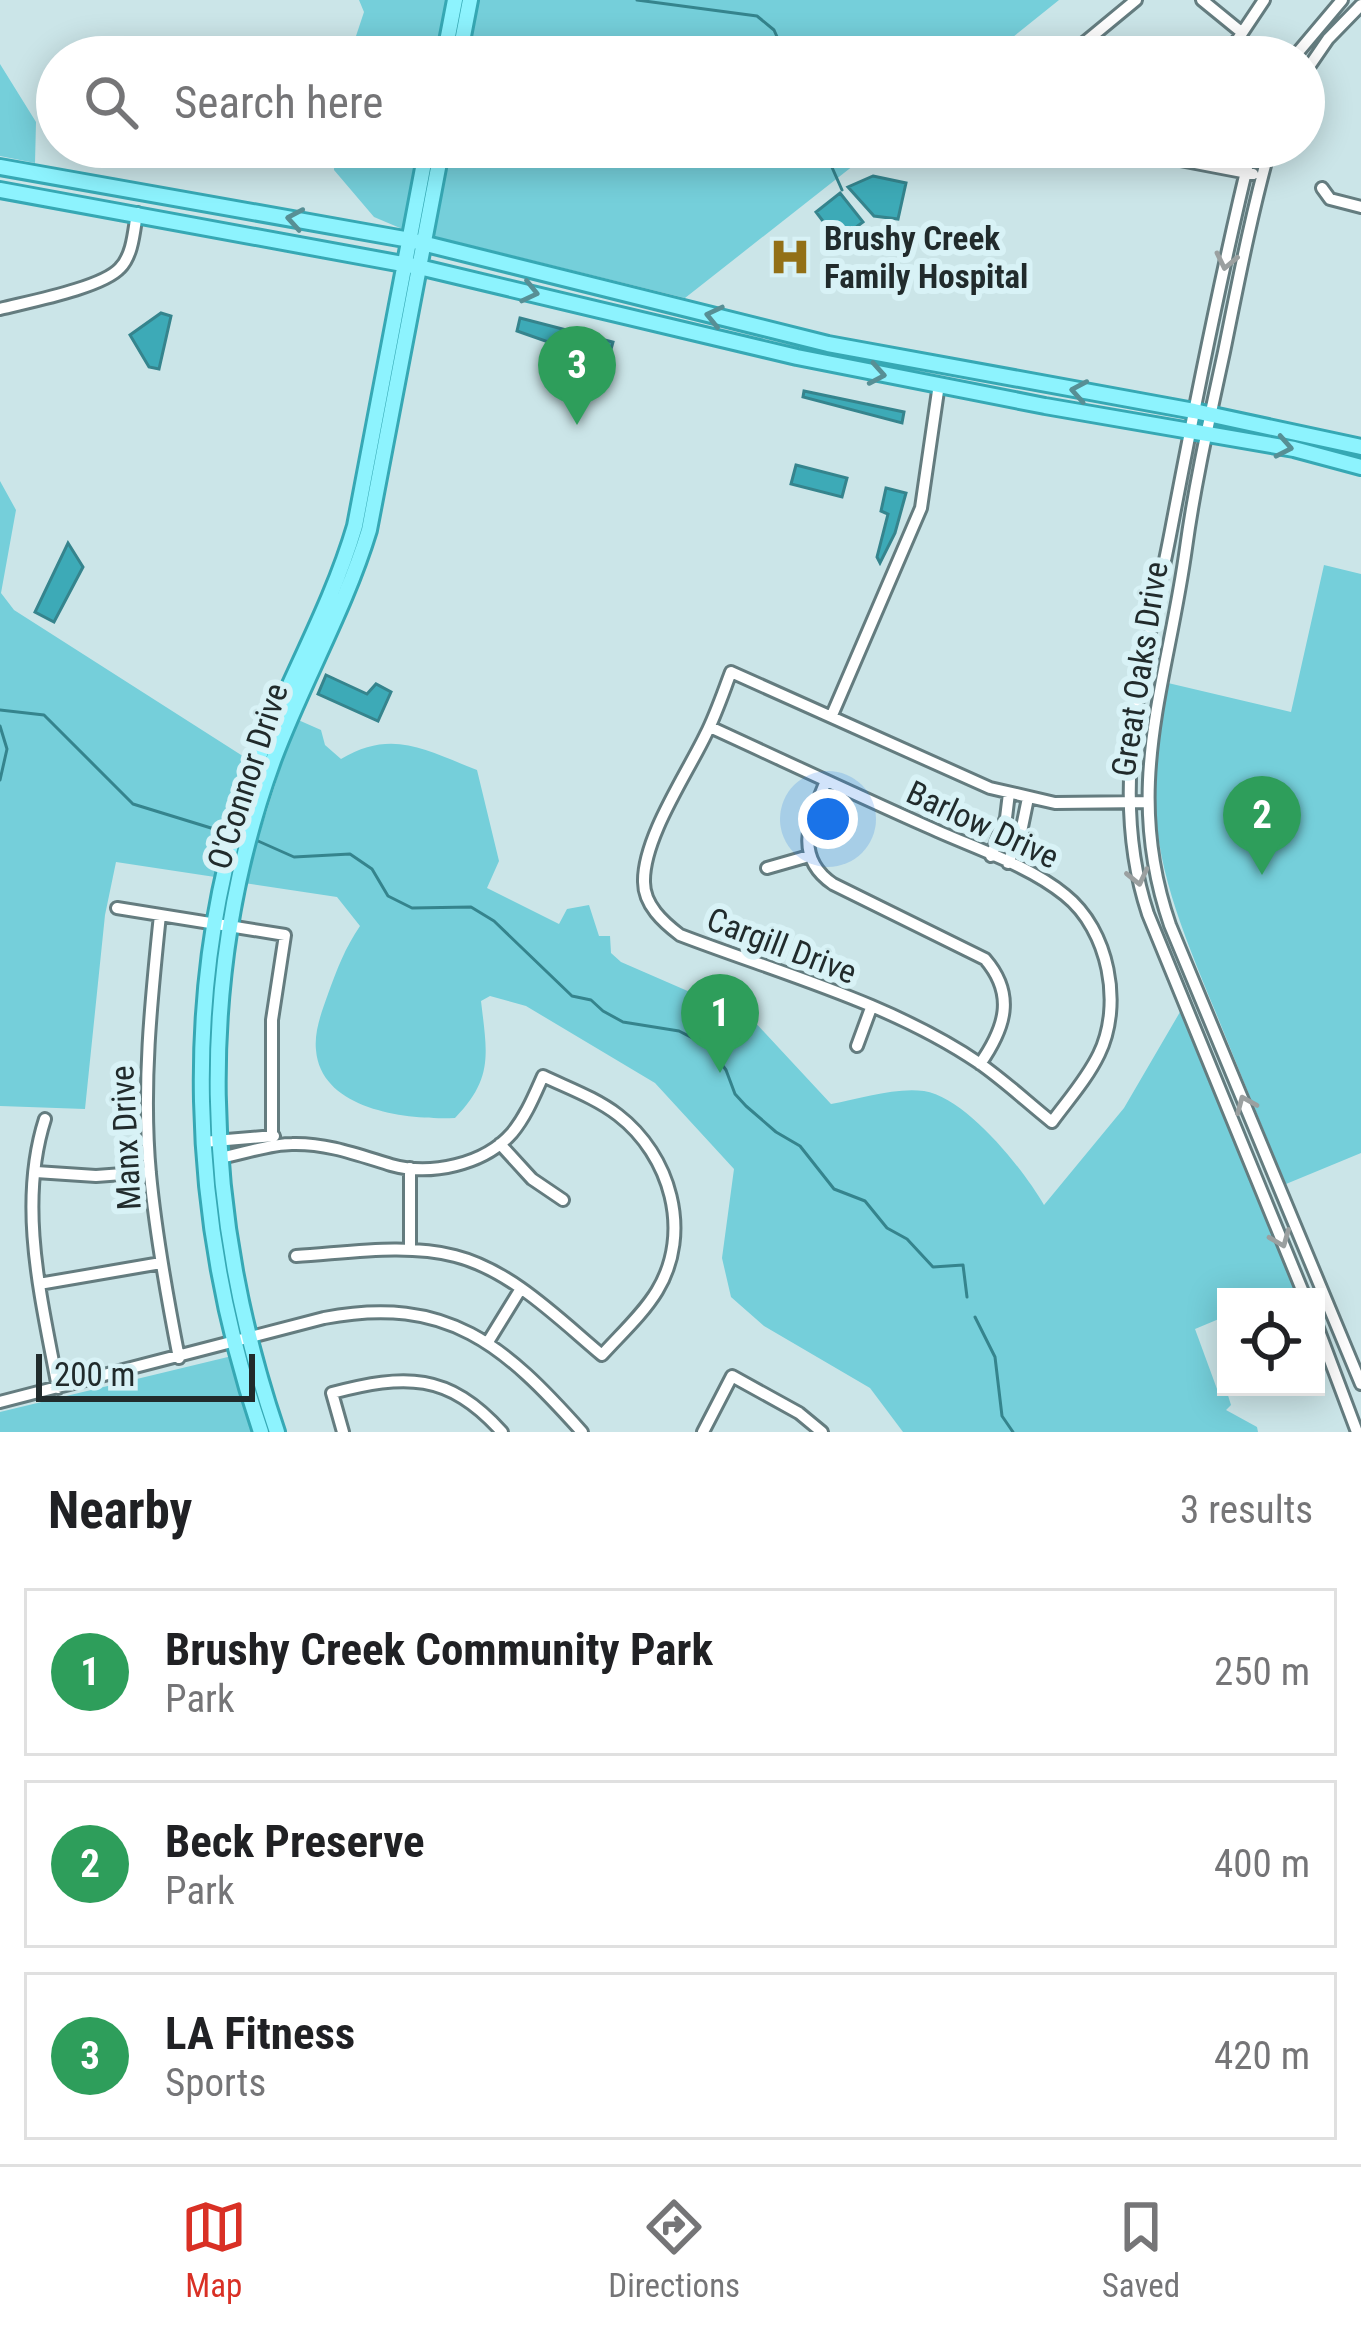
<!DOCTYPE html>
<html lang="en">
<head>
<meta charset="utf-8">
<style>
  :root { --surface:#fff; --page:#f2f2f2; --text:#202124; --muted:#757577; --line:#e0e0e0; --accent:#d93025 }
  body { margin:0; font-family:"Roboto Condensed",sans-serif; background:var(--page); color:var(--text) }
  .controls { position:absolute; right:36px; bottom:36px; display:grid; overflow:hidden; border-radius:0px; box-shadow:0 6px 30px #0003 }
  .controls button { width:108px; height:108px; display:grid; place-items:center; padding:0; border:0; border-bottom:3px solid var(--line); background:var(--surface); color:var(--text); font:60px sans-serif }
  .scale { position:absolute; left:36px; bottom:30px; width:219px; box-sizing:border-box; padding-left:12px; border:6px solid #212b2c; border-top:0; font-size:33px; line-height:42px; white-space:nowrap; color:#212b2c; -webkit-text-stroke:9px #d8f2f6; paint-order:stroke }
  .you { position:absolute; left:828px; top:819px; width:42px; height:42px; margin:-30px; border:9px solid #fff; border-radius:50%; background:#1a73e8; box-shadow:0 0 0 18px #1a73e833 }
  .badge { display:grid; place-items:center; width:78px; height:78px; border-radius:50%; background:var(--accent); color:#fff; font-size:39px; font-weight:700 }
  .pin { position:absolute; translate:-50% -99px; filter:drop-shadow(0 3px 6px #0008) }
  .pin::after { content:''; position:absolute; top:63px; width:42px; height:36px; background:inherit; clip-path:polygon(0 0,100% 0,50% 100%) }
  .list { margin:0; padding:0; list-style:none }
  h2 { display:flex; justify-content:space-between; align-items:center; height:156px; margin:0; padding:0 48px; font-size:51px }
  h2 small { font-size:39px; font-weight:400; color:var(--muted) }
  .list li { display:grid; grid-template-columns:78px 1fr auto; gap:36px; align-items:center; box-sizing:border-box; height:168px; margin:0 24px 24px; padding:0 24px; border:3px solid var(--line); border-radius:0px }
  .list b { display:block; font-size:45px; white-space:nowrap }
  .list p { margin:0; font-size:39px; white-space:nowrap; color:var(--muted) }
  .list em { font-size:39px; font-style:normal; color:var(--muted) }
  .icon { flex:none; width:66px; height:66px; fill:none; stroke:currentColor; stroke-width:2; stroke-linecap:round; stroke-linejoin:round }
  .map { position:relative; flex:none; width:1361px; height:1432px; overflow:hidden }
  .search { position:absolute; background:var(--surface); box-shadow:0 6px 30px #0003; left:36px; right:36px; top:36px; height:132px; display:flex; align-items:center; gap:30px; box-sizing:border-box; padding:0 42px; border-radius:66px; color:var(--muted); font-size:45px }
  .sheet { height:732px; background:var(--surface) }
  nav { display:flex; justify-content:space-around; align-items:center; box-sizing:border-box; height:168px; border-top:3px solid var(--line); background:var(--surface); font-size:33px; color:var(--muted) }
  nav a { display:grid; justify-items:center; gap:6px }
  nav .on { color:var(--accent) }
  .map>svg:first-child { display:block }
  .green { fill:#75cfda }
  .water { fill:#3daab7; stroke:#35848d; stroke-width:3 }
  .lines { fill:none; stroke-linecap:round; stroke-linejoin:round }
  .stream { stroke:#35848d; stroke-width:3 }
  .minor-casing { stroke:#647c7f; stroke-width:16 }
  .major-casing { stroke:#36a8b4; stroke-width:20 }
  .minor { stroke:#fff; stroke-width:10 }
  .major { stroke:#8df3fe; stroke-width:14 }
  .oneway { stroke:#578f95 }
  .oneway2 { stroke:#9ba0a0 }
  .labels { text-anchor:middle; stroke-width:12; stroke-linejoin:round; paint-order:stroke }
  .poi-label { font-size:33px; font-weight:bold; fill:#212b2c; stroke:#d8f2f6; text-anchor:start }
  .street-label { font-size:33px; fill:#212b2c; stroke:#d8f2f6 }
</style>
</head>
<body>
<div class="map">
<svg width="1361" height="1432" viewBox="0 0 1361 1432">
  <rect width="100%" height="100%" fill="#cbe5e8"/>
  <!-- green -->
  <path class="green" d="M359,0H1059L988,57H349L364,12Z
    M0,64L36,122L35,163L0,156Z
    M335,147H877L685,298L400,228L374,217L334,170Z
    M0,481L16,510L1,593L14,610L249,760L215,877L116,862L105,915L85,1109L0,1106Z
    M1324,565L1361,574V1153L1286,1184C1262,1127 1239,1070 1216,1013C1165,890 1136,818 1168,683L1291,712Z
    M296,719L321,730L325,745L341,759C393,728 427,751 477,770L499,861L487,888L559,924L567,909L589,905L599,936H610L611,953L621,962L752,1019L831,1104C859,1099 896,1087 924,1091C967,1098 1023,1169 1044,1205L1124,1108L1180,1012L1294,1288L1271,1297H1226V1316L1195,1329L1217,1389H1226L1231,1405L1226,1410L1257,1427L1258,1432H903L870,1388L764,1326L731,1297L722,1258L734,1169L655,1083L526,1006L490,996L481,1001C487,1053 494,1078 455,1118C409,1120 321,1111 316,1050C314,1031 322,1011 328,994C337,969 345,948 360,926L337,897L244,883Z
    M232,1356L256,1432H0V1412Z"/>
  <!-- water -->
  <path class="water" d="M873,176L906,183L898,219L874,216L848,187Z
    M840,193L863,222L838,241L816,212Z
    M161,313L171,316L159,369L149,367L130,335Z
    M520,318L613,342L610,353L554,339L551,343L517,331Z
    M804,391L904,412L902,423L803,397Z
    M796,465L847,478L842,497L791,484Z
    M886,488L906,493L895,533L880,563L877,557L888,514L881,511Z
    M68,543L83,567L54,622L35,612Z
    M326,675L367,694L376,684L391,692L378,721L318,694Z"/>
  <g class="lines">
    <!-- stream -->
    <path class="stream" d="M637,0L757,16L774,30L786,57
      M823,147L842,190
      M0,710L44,715L133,804L224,832
      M0,726L7,749L0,780
      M258,841L294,857L350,854L372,869L388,896L412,908L471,907L494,921L572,996L591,1000L603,1011L623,1022L679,1031L708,1046L726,1070L735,1094L746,1106L776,1132L800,1146L834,1189L865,1201L887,1228L907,1239L933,1267L963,1265L967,1297
      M975,1317L995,1357L1002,1416L1013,1432"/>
    <!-- minor casing -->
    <g class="minor-casing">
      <path id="minor" d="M1202,0L1240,31
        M1067,57L1136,0
        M1226,57L1264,0
        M1294,57L1342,0
        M1304,74L1328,39L1361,5
        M1112,147L1253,174
        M1252,147C1221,272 1196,399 1172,525C1148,654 1105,785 1148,914L1305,1297
        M1270,147C1251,215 1238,283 1224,352C1210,417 1195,482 1186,548C1167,686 1122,786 1170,925L1361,1384
        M1322,188L1330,199L1361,207
        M0,309C27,302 102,288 120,268C133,255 134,230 137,213
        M832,715L921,508L939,384
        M710,727C782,760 854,794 926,826C971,847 1027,864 1065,895C1109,930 1123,1005 1099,1054C1087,1079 1068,1100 1052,1122C1028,1103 1005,1081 979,1063C891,1003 779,973 680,935C663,922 644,905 644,882C643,838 687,774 706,734C716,714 723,693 731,672L990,788L1055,803L1146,802
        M826,781C811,818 792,856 833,884L985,959C1016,995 1005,1028 980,1064
        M991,856L1006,818L1009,793
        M1008,863L1021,832L1028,798
        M767,868L809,856
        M117,908L285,935L272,1020V1134
        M160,915C151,1001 142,1088 150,1174C156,1236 167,1297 179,1358
        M857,1046L871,1008
        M45,1119C17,1206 42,1301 58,1388
        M203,1142L274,1136
        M500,1144L532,1179L563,1200
        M219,1158C242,1154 269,1144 292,1144C327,1143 358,1155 391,1165C430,1176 484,1165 512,1133C526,1116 534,1096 543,1076C568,1088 596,1098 618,1115C670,1155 693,1232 657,1291C643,1314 621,1334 602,1355C559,1319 511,1270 455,1256C406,1243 347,1253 296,1256
        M36,1172L96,1176L150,1172
        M410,1250V1168
        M39,1284L161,1263
        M1316,1323L1357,1432
        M488,1342L520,1290
        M0,1402L324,1318C448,1294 505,1346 582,1432
        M343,1432L332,1393C405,1374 448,1372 502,1432
        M703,1432L732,1376L799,1413L822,1432"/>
    </g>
    <!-- major casing -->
    <g class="major-casing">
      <path id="major" d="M444,57L455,0
        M459,57L470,0
        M0,167L410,240L828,344L1194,411L1361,447
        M0,190L419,267L797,357L1045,406L1294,449L1361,467
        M261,1432C189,1220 178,982 254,770C284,687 330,611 355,526L427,147
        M277,1432C203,1214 194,976 274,758C303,681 345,609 369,530L442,147"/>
    </g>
    <!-- minor -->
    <use href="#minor" class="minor"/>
    <!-- major -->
    <use href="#major" class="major"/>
  </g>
  <!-- one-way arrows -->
  <defs><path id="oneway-chevron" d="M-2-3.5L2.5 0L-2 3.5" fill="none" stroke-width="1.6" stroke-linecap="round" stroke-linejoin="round" transform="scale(3)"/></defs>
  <g class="oneway">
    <use href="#oneway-chevron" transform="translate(295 219) rotate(-170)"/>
    <use href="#oneway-chevron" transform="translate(530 292) rotate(13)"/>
    <use href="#oneway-chevron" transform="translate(714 316) rotate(-167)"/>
    <use href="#oneway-chevron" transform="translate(877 374) rotate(10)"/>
    <use href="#oneway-chevron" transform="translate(1079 391) rotate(-170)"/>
    <use href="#oneway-chevron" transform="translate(1284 447) rotate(11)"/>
  </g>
  <g class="oneway2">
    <use href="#oneway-chevron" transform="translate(1226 261) rotate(102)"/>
    <use href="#oneway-chevron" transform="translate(1138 877) rotate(77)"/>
    <use href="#oneway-chevron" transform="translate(1245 1104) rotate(-113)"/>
    <use href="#oneway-chevron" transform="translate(1281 1239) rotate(68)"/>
  </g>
  <!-- icons -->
  <defs>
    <g id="hospital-bare" transform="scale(3.24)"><path d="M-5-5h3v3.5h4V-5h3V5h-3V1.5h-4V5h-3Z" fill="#927017" stroke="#d8f2f6" stroke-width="2.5" paint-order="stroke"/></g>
  </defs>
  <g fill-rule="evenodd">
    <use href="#hospital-bare" x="790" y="257"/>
  </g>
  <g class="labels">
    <!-- poi labels -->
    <g class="poi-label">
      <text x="824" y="250">Brushy Creek<tspan x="824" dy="38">Family Hospital</tspan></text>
    </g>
    <!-- street labels -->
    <g class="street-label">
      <text transform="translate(1139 669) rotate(-81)" y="12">Great Oaks Drive</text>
      <text transform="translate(247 776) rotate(-72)" y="12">O'Connor Drive</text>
      <text transform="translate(983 824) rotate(25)" y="12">Barlow Drive</text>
      <text transform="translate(782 945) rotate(21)" y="12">Cargill Drive</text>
      <text transform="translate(125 1138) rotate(-93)" y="12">Manx Drive</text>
    </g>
  </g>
</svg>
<div class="controls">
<button><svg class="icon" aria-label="locate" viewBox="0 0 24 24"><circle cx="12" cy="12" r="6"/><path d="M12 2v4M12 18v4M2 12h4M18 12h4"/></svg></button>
</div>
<div class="scale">200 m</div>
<div class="you"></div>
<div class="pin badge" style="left:720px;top:1073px;background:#2e9e5b">1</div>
<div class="pin badge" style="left:1262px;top:875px;background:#2e9e5b">2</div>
<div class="pin badge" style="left:577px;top:425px;background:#2e9e5b">3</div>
<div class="search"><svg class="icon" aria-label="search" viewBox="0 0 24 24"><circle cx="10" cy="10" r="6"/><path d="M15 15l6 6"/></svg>Search here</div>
</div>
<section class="sheet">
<h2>Nearby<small>3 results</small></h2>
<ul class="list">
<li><span class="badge" style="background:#2e9e5b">1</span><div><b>Brushy Creek Community Park</b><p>Park</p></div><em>250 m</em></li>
<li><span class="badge" style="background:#2e9e5b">2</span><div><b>Beck Preserve</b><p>Park</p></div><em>400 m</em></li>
<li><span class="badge" style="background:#2e9e5b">3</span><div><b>LA Fitness</b><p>Sports</p></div><em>420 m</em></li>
</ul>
</section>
<nav>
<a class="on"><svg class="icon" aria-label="map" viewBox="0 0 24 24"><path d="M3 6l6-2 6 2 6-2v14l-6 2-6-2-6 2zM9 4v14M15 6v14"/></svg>Map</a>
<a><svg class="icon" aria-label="directions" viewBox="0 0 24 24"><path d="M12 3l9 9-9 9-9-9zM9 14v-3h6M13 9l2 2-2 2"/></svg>Directions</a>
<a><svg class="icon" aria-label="saved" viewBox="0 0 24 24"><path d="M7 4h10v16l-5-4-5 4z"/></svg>Saved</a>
</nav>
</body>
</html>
